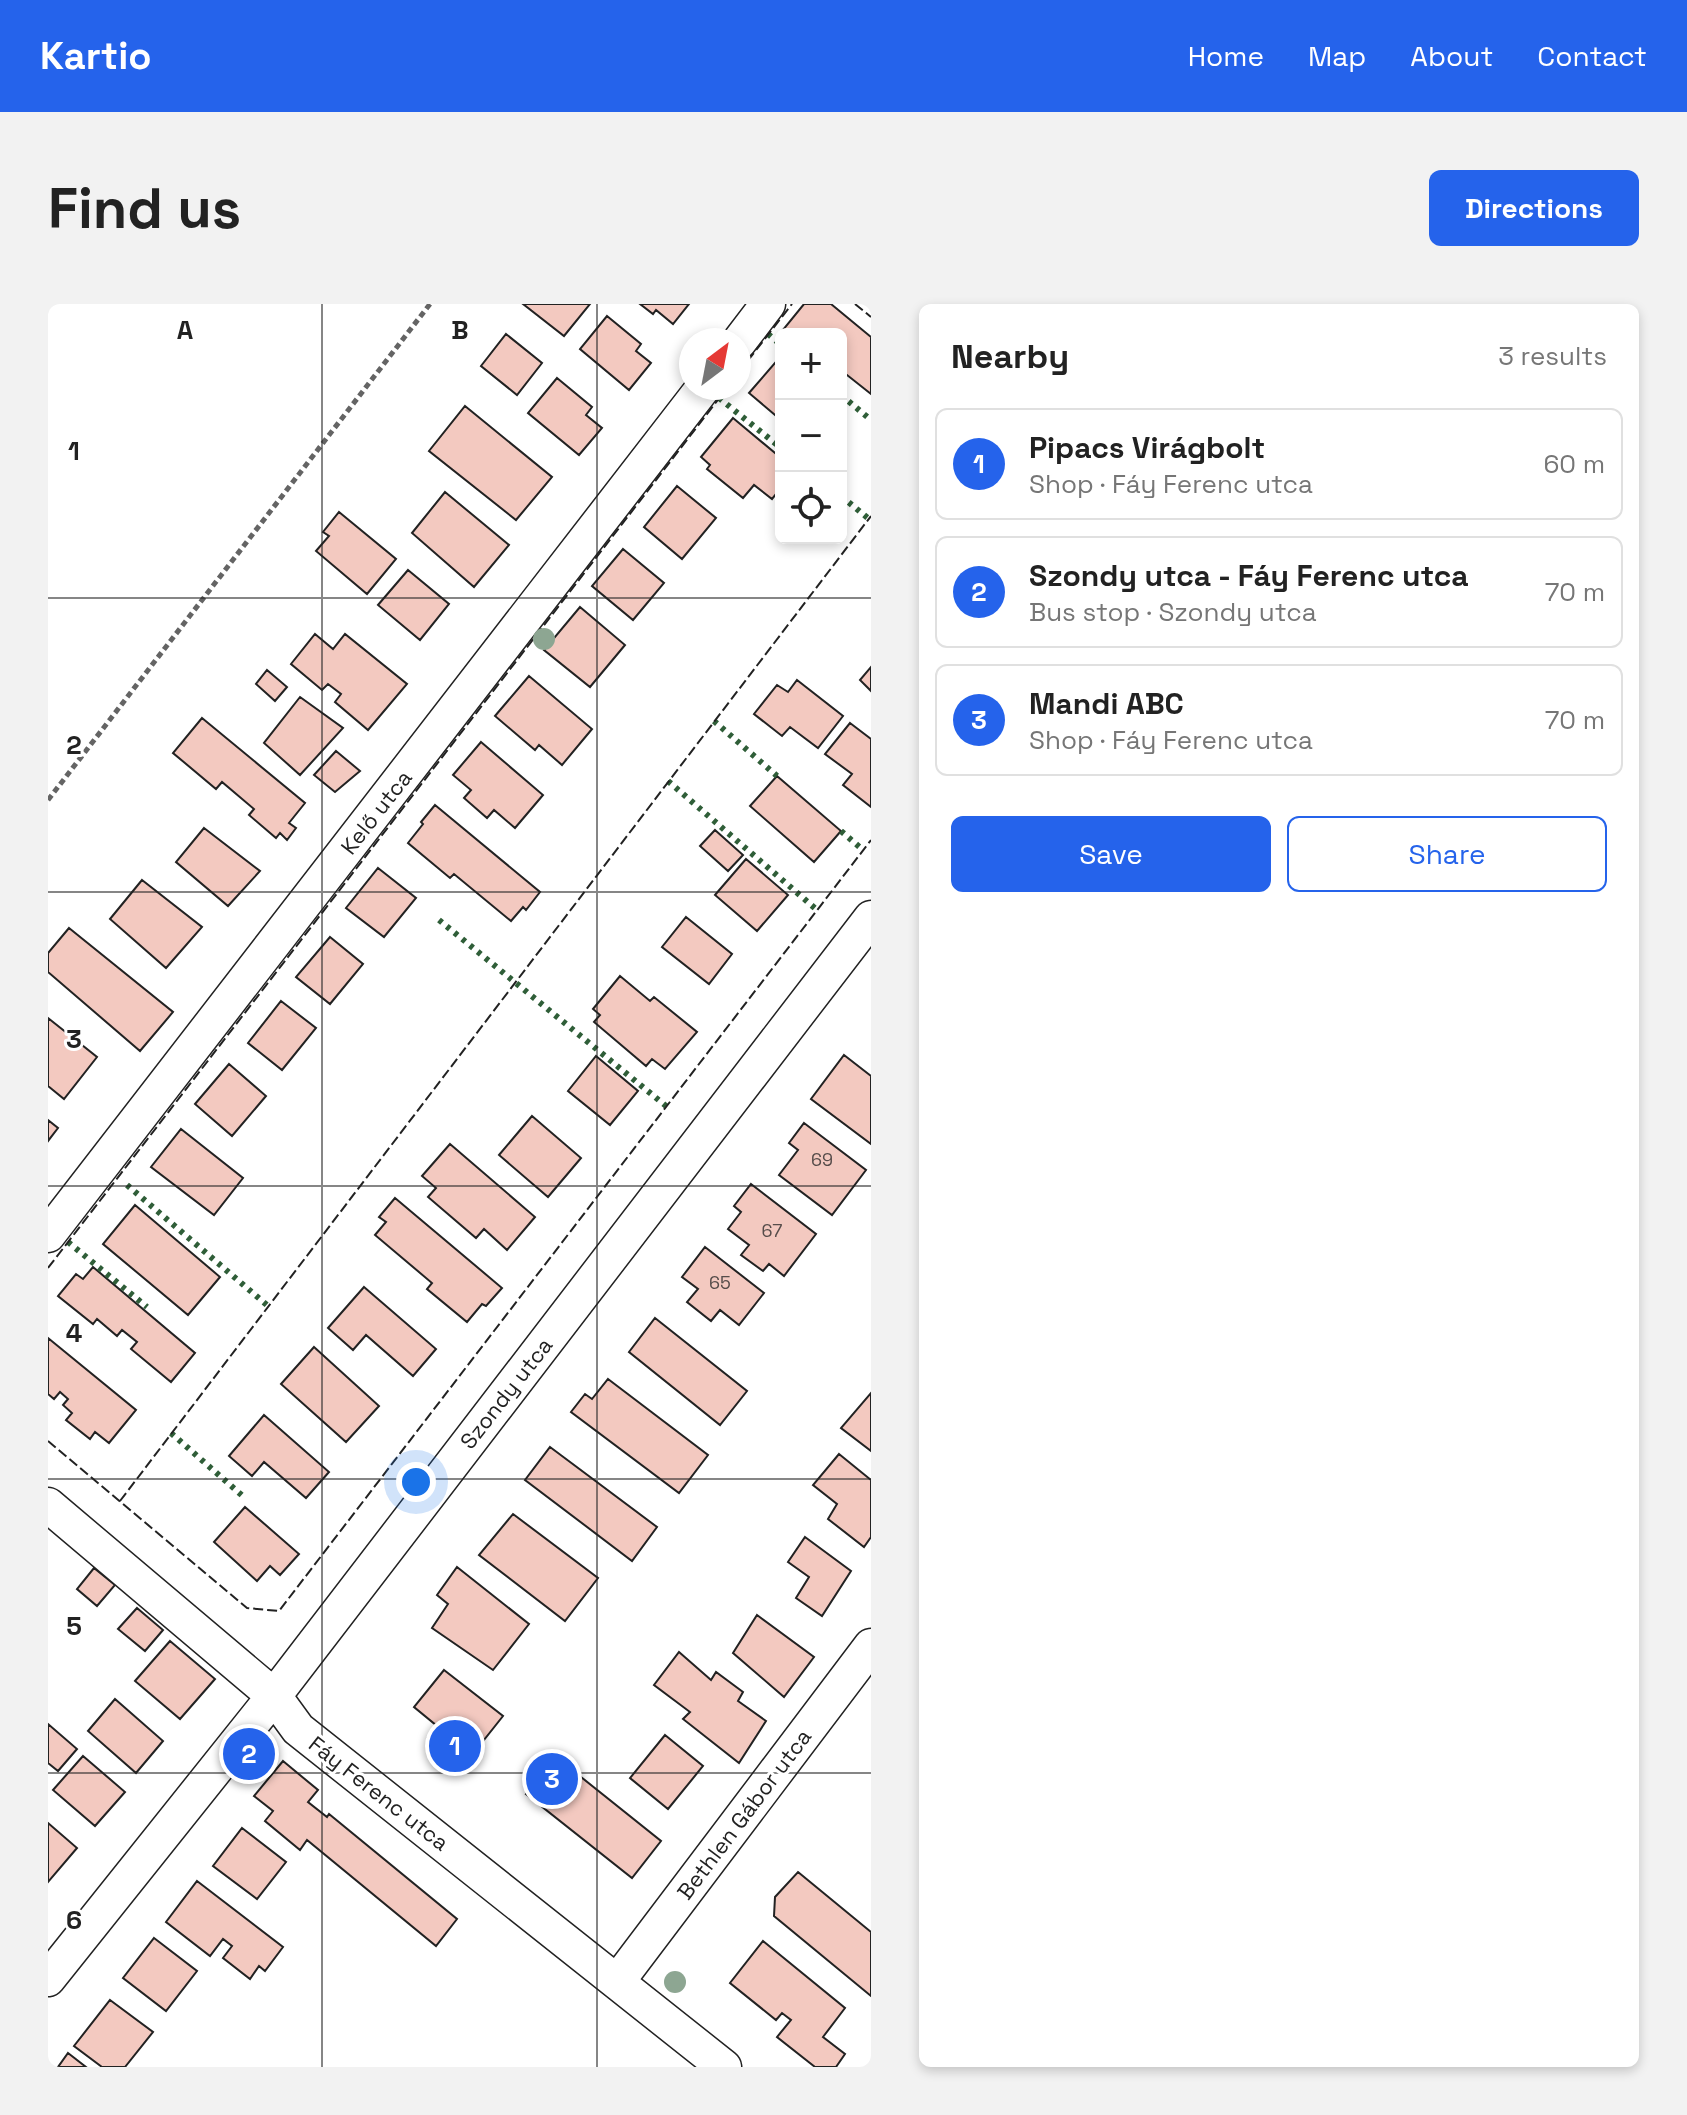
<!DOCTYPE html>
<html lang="en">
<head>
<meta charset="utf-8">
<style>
  :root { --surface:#fff; --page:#f2f2f2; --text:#222; --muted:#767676; --line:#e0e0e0; --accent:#2563eb }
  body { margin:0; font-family:"Space Grotesk",sans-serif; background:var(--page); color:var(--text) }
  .controls { position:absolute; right:24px; top:24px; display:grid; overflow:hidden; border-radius:12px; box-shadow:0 4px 12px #0003 }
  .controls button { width:72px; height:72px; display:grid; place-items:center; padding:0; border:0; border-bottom:2px solid var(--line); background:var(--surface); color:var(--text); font:40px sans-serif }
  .compass { position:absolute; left:631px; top:24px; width:72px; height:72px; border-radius:50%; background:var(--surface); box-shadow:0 4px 12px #0003; rotate:32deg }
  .you { position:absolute; left:368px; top:1178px; width:28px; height:28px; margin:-20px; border:6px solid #fff; border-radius:50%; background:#1a73e8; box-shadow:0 0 0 12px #1a73e833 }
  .badge { display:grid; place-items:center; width:52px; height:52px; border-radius:50%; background:var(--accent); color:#fff; font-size:26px; font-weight:700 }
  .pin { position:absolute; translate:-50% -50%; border:4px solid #fff; box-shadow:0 2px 8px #0006 }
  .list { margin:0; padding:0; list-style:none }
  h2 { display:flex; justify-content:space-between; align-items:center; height:104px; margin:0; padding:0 32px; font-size:34px }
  h2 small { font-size:26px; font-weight:400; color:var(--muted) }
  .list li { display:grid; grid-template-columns:52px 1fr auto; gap:24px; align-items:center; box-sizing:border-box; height:112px; margin:0 16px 16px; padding:0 16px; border:2px solid var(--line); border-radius:12px }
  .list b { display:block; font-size:30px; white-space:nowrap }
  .list p { margin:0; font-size:26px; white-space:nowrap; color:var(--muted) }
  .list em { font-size:26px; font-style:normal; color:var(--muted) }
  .actions { display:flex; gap:16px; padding:24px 32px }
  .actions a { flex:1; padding:18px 0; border:2px solid var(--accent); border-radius:12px; text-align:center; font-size:28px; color:var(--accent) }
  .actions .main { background:var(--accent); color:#fff }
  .icon { flex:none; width:44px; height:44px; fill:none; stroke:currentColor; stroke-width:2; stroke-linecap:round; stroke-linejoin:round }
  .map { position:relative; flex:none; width:823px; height:1763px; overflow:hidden; border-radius:12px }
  header { display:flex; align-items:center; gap:48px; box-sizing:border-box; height:112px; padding:0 40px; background:var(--accent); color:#fff }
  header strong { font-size:38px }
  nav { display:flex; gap:44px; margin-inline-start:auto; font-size:28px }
  .intro { display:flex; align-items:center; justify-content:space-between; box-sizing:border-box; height:192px; padding:0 48px }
  h1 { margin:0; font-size:56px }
  .button { padding:20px 36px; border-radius:12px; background:var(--accent); color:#fff; font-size:28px; font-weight:700 }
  main { display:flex; gap:48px; padding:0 48px }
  aside { flex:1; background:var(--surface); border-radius:12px; box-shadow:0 4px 12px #0003 }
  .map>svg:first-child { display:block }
  .building { fill:#f3c9c0; stroke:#222; stroke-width:2 }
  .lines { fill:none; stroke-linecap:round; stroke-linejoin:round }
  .minor-casing { stroke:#222; stroke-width:37 }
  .path { stroke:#646464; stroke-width:5; stroke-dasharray:6 4; stroke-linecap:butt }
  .minor { stroke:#fff; stroke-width:34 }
  .hedge { stroke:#2f5e38; stroke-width:6; stroke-dasharray:4 6; stroke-linecap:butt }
  .fence { stroke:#222; stroke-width:2; stroke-dasharray:10 4; stroke-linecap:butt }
  .tree { fill:#8da692 }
  .grid { fill:none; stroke:#222; stroke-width:2; stroke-opacity:0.55 }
  .labels { text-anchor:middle; stroke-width:6; stroke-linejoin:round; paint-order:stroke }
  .number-label { font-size:18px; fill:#564c4a }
  .street-label { font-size:22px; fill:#222; stroke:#fff }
  .grid-label { font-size:26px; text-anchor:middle; font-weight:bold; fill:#222; stroke:#fff; stroke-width:6; stroke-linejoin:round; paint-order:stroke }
</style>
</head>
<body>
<header>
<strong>Kartio</strong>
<nav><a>Home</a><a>Map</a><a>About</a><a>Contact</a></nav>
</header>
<div class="intro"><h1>Find us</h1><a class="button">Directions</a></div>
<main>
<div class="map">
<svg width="823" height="1763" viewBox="0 0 823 1763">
  <rect width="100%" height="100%" fill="#fff"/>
  <!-- building -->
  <path class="building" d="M475,0H542L516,32Z
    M592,0H641L625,20L608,6L605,10Z
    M756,0H783L823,33V90L794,67L793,68V30H738L734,27Z
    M559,12L593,40L588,47L603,59L581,86L532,45Z
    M458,30L494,59L469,91L433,62Z
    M733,52V116L701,89Z
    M509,74L544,103L538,111L554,124L531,151L480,109Z
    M417,102L504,173L468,216L381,147Z
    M685,114L733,154V184L724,195L706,181L695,194L659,165L662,161L653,153Z
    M629,182L668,214L634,255L596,223Z
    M397,188L461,241L426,283L364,229Z
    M291,208L348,255L319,290L268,247L281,232L275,228Z
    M575,245L616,279L585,316L544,282Z
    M360,266L401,300L372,336L330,301Z
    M532,303L577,341L542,383L496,346Z
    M267,330L285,345L297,330L359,380L320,426L287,398L293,390L280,380L274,386L243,360Z
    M823,363V387L812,376Z
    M219,366L239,383L227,397L208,380Z
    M481,372L544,425L514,461L491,441L487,446L447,412Z
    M749,376L795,412L770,444L742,423L734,432L706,410L729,381L740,388Z
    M252,393L295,424L252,471L216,439Z
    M154,414L257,499L241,519L248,524L239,536L232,529L228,534L201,511L206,505L174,478L168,485L125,449Z
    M802,419L823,435V503L795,481L804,470L777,450Z
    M433,438L495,491L467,524L446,506L439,514L416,494L423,486L405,471Z
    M288,447L312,467L287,488L266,471Z
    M729,472L793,527L766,558L702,502Z
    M387,501L492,588L478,606L475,603L463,617L406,570L402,574L360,539L375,520L373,518Z
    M156,524L212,567L180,602L128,558Z
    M667,526L695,551L680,567L652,542Z
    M698,555L740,591L709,627L667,591Z
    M330,564L368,594L336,633L298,604Z
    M94,576L154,623L118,664L62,615Z
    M638,613L684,650L661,680L614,643Z
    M21,624L125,708L92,747L0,668V649Z
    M282,633L315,660L282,700L248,673Z
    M572,672L602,697L606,693L649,728L617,765L604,755L598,762L546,718L552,711L545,705Z
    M233,697L268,724L234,766L200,739Z
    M0,714L49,753L16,795L0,782Z
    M796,751L823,772V840L763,795Z
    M548,752L590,787L562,821L520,787Z
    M181,760L218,792L184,832L147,800Z
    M484,812L533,854L500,893L451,851Z
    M0,816L10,824L0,837Z
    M756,819L818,866L784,911L731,871L750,846L741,839Z
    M133,825L195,874L166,911L103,863Z
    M402,840L487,913L459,946L436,925L428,934L380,893L388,884L374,872Z
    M703,880L768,930L736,972L721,960L715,967L693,951L701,941L680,925L693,908L686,902Z
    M347,894L454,984L438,1002L434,1000L419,1018L379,985L384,979L327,931L338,918L331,913Z
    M87,901L172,973L140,1011L55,940Z
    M657,943L716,989L691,1021L672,1006L663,1017L639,998L650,985L634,973Z
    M45,963L147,1049L123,1078L83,1045L89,1038L74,1026L69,1032L49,1015L45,1020L10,992L28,970L35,975Z
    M316,983L388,1045L365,1072L318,1031L305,1046L280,1024Z
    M607,1014L699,1087L672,1121L581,1048Z
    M0,1034L88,1106L61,1139L47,1128L42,1135L18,1116L24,1109L15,1101L20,1095L12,1088L6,1095L0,1090Z
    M266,1043L331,1102L298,1138L233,1080Z
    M560,1075L660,1151L631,1189L523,1108L537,1090L544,1095Z
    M823,1089V1147L793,1124Z
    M216,1111L281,1168L258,1194L216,1158L204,1172L181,1152Z
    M502,1143L609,1223L584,1257L477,1176Z
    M791,1150L823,1176V1233L816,1243L780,1215L789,1200L765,1181Z
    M197,1203L251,1250L232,1271L222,1262L209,1277L166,1238Z
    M465,1210L550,1274L517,1317L431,1251Z
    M757,1233L803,1267L774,1312L748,1294L761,1273L740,1258Z
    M409,1263L481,1320L445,1366L384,1324L400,1300L389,1291Z
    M46,1264L67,1281L49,1302L29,1285Z
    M89,1304L115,1326L97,1347L70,1325Z
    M709,1311L766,1353L736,1393L685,1349Z
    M122,1337L167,1375L132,1415L87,1377Z
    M631,1348L663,1376L668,1368L695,1388L690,1397L718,1417L691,1459L635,1415L642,1408L606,1381Z
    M396,1366L455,1412L416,1461L380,1433L389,1422L366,1403Z
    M67,1395L115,1437L88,1469L40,1427Z
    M0,1420L29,1445L10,1467L0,1459Z
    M617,1431L655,1462L620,1505L582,1474Z
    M35,1452L77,1488L47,1522L5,1486Z
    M508,1453L613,1537L584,1574L478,1490Z
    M235,1457L270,1486L260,1498L279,1513L281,1510L409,1615L388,1642L259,1536L252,1546L217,1517L225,1507L206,1492Z
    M0,1519L29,1544L0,1578Z
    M194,1524L238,1558L209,1595L165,1562Z
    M750,1568L823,1628V1692L726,1612L727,1593Z
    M149,1577L235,1643L217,1667L211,1662L202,1675L175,1654L184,1642L175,1635L162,1652L118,1618Z
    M106,1634L149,1667L118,1707L75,1674Z
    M715,1637L797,1704L775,1733L797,1750L788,1763H767L729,1733L743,1716L734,1709L728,1716L682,1679Z
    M62,1696L105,1728L77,1763H54L26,1742Z
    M20,1749L38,1763H10Z"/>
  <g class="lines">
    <!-- minor casing -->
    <g class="minor-casing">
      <path id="minor" d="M691,38L720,0
        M0,931L655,84
        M0,1201L226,1392L250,1425L676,1763
        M0,1675L226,1392L823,614
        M569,1678L823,1342"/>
    </g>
    <!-- path -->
    <path class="path" d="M0,496L382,0"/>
    <!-- minor -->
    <use href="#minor" class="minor"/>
    <!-- hedge -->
    <path class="hedge" d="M720,30L733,41
      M793,91L823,116
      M671,94L733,144
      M793,192L821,215
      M666,417L729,472
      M620,477L769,606
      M793,527L815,546
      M391,616L618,802
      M79,881L220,1002
      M20,938L99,1003
      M123,1129L197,1194"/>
    <!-- fence -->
    <path class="fence" d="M807,0L823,13
      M691,68L744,0
      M0,964L679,84
      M0,1137L199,1304L231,1307L823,536
      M72,1197L823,212"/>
  </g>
  <!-- trees -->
  <g class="tree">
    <circle cx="496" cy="335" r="11"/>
    <circle cx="627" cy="1678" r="11"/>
  </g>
  <!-- grid -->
  <path class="grid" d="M274,0V1763M549,0V1763M0,294H823M0,588H823M0,882H823M0,1175H823M0,1469H823"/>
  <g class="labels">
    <!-- number labels -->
    <g class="number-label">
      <text x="774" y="862">69</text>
      <text x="724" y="933">67</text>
      <text x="672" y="985">65</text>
    </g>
    <!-- street labels -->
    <g class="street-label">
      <text transform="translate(328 508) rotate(-52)" y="8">Kelő utca</text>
      <text transform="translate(458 1089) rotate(-52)" y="8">Szondy utca</text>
      <text transform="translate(331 1489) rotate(38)" y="8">Fáy Ferenc utca</text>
      <text transform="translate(696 1510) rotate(-53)" y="8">Bethlen Gábor utca</text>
    </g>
  </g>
  <g class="grid-label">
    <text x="137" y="35">A</text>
    <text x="412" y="35">B</text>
    <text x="26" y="156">1</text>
    <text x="26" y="450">2</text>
    <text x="26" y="744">3</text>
    <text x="26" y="1038">4</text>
    <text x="26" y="1331">5</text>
    <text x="26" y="1625">6</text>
  </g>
</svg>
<div class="controls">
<button>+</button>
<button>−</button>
<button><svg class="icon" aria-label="locate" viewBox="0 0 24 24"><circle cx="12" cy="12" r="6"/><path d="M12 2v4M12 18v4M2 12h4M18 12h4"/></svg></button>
</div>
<svg class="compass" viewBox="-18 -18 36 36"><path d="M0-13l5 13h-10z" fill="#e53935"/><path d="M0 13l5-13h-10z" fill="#767676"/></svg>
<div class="you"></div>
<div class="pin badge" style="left:407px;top:1442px">1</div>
<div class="pin badge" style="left:201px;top:1450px">2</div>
<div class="pin badge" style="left:504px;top:1475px">3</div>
</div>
<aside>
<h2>Nearby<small>3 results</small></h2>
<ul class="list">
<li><span class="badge">1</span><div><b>Pipacs Virágbolt</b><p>Shop · Fáy Ferenc utca</p></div><em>60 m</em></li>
<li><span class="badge">2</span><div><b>Szondy utca - Fáy Ferenc utca</b><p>Bus stop · Szondy utca</p></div><em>70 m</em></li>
<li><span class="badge">3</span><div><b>Mandi ABC</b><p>Shop · Fáy Ferenc utca</p></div><em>70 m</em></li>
</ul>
<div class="actions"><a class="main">Save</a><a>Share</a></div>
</aside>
</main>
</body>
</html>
